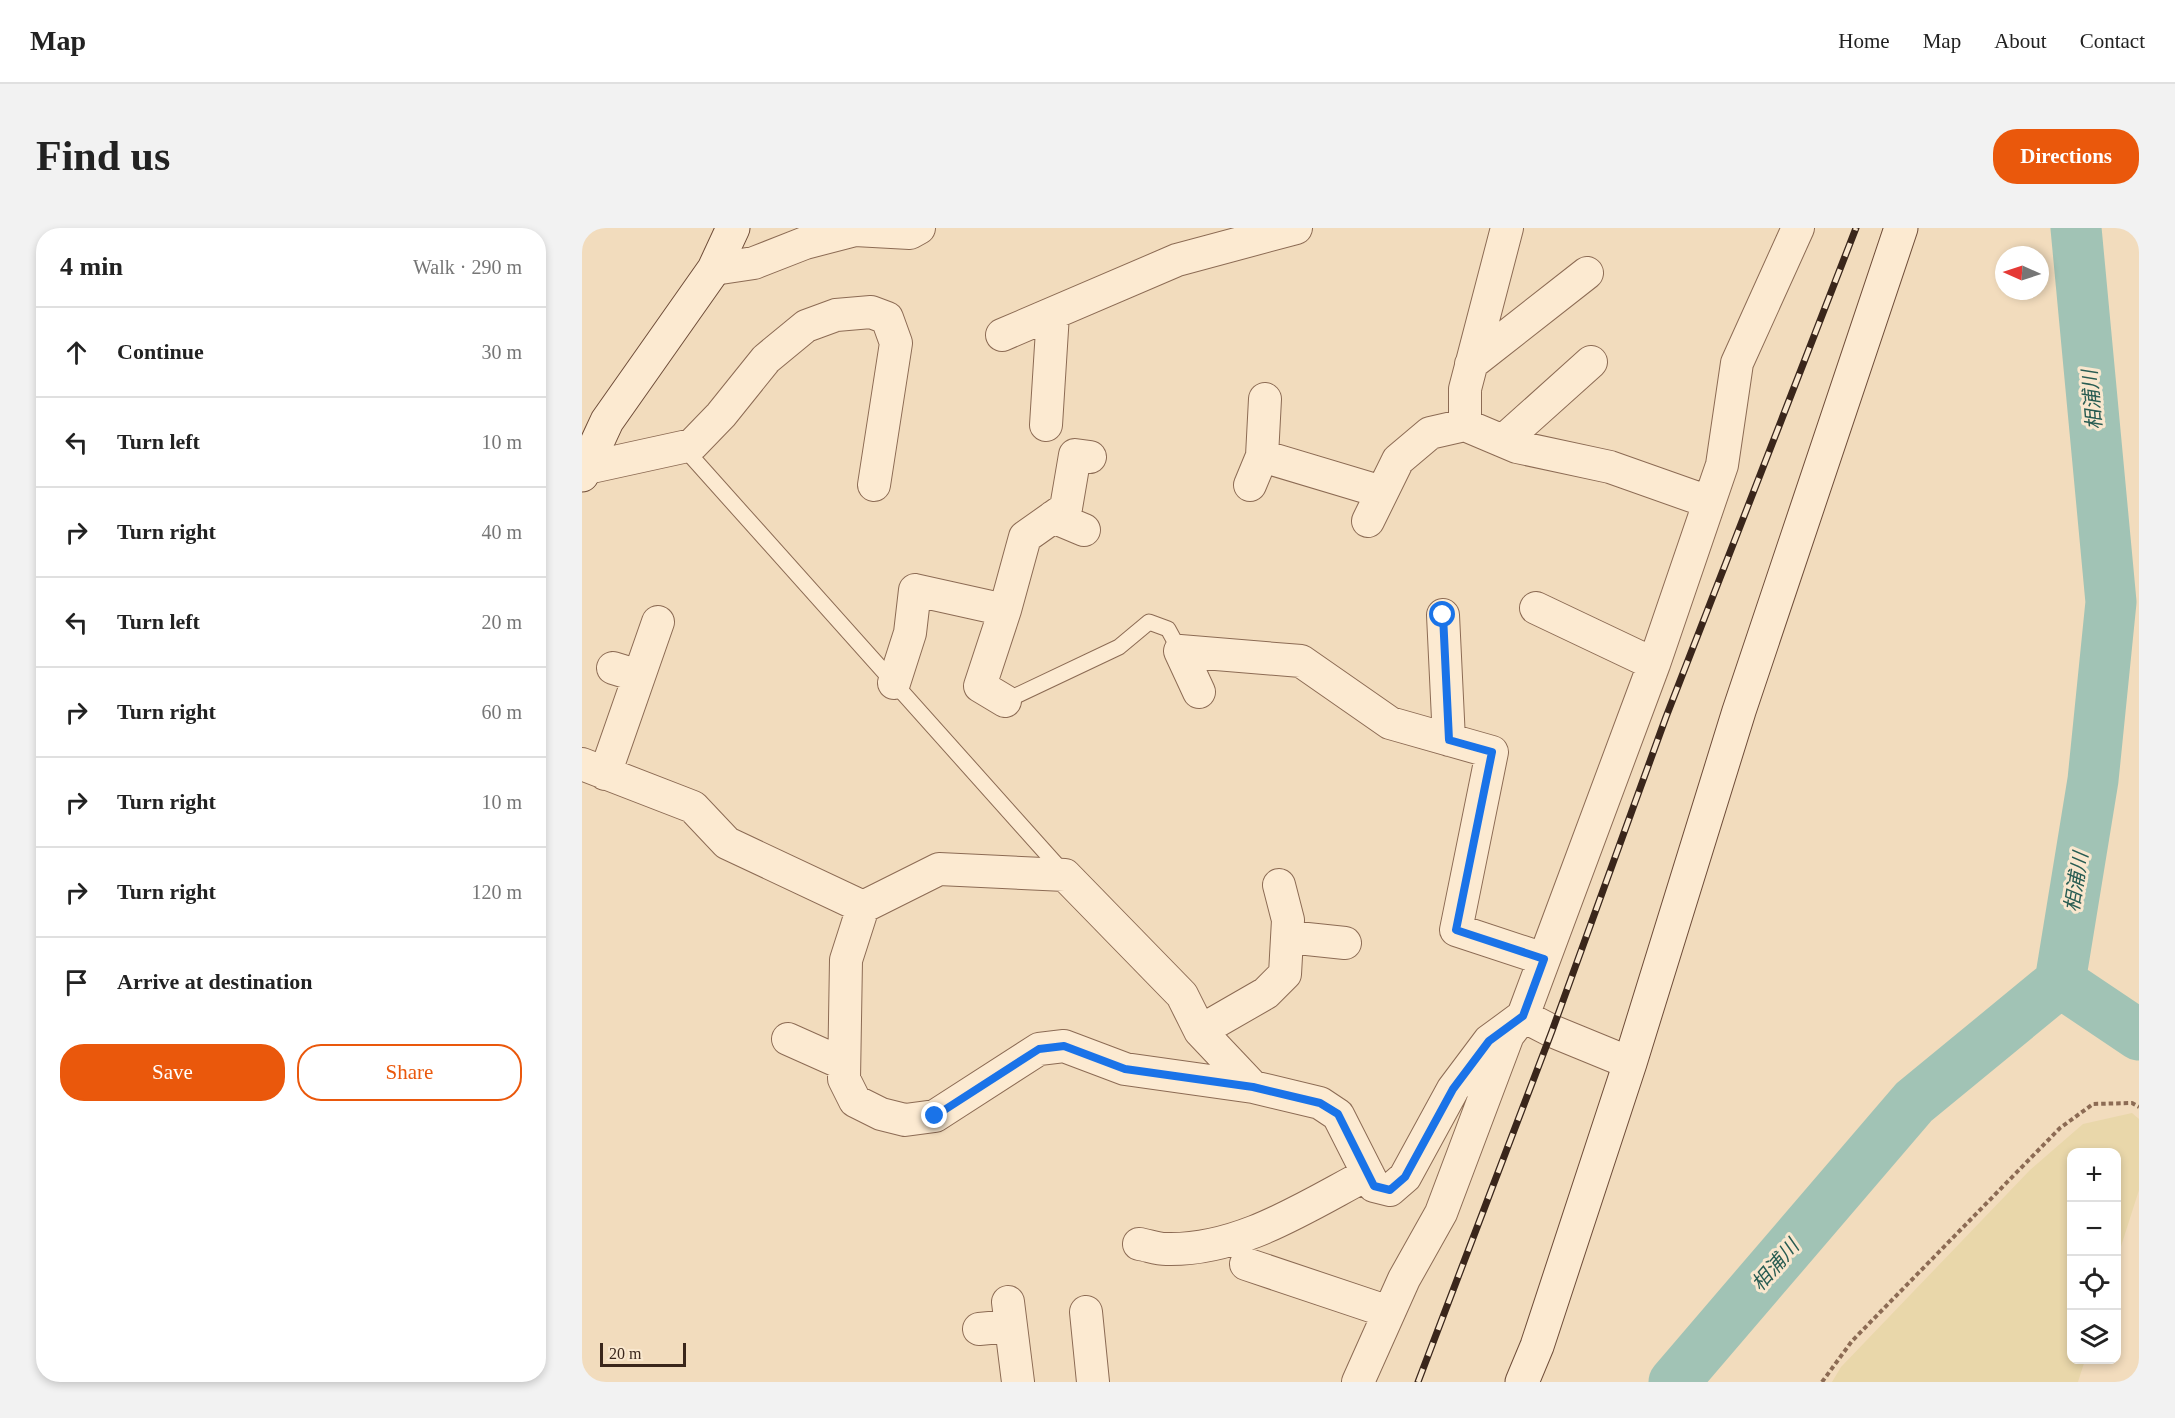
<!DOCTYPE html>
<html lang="en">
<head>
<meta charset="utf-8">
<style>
  :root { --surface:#fff; --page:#f2f2f2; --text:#222; --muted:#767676; --line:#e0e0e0; --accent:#ea580c }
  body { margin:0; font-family:"Times New Roman","Noto Sans JP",serif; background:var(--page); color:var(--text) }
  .controls { position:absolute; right:18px; bottom:18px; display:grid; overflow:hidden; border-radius:12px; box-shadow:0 3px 9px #0003 }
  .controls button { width:54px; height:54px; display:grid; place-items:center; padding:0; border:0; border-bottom:2px solid var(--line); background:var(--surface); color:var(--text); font:30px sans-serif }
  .compass { position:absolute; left:1413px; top:18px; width:54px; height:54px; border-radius:50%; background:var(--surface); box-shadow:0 3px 9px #0003; rotate:273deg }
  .scale { position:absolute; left:18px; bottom:15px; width:86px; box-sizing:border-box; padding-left:6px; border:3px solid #3a261b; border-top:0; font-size:16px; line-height:21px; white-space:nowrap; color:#3a261b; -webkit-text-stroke:4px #f9e7ce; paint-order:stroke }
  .stop { position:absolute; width:18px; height:18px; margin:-14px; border:4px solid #1a73e8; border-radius:50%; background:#fff }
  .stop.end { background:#1a73e8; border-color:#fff; box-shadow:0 2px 6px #0008 }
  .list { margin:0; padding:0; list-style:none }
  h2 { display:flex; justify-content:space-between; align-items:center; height:78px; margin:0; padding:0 24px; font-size:26px }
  h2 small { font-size:20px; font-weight:400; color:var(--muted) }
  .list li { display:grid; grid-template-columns:39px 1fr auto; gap:18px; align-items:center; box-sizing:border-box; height:90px; padding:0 24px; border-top:2px solid var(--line) }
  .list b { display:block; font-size:22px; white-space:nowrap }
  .list em { font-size:20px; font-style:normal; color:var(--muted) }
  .actions { display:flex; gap:12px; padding:18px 24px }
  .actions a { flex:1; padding:14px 0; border:2px solid var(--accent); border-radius:24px; text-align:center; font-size:21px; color:var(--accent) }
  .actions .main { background:var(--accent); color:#fff }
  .icon { flex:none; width:33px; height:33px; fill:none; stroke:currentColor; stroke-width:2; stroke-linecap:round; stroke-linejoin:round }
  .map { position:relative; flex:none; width:1557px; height:1154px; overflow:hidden; border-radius:24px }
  header { display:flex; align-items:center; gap:36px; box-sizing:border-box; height:84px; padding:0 30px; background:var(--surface); border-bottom:2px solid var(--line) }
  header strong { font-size:28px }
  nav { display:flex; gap:33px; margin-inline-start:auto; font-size:21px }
  .intro { display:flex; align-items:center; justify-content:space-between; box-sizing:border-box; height:144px; padding:0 36px }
  h1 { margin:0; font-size:42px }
  .button { padding:15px 27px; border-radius:24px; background:var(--accent); color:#fff; font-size:21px; font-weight:700 }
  main { display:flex; gap:36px; padding:0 36px }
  aside { flex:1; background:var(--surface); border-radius:24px; box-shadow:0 3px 9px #0003 }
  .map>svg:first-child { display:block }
  .farmland { fill:#e9d7aa }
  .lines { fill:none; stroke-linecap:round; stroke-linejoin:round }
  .river { stroke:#a1c3b5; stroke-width:51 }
  .lane-casing { stroke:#8c6b54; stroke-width:17 }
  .street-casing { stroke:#8c6b54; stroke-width:34 }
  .secondary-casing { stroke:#6e4c38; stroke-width:35 }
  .path { stroke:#8c6b54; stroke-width:4; stroke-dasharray:4.5 3; stroke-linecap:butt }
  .lane { stroke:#fcead1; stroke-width:15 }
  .street { stroke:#fcead1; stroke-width:32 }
  .secondary { stroke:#fcead1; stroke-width:33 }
  .rail-casing { stroke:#3a261b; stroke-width:7 }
  .rail { stroke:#f9e7ce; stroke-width:4.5; stroke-dasharray:14; stroke-linecap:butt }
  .route { stroke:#1a73e8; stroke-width:8 }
  .labels { text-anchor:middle; stroke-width:6; stroke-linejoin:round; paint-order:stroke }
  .water-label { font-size:20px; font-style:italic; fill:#285c52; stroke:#f9e7ce }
</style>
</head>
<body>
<header>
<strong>Map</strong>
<nav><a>Home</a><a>Map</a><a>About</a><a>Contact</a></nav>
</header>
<div class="intro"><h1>Find us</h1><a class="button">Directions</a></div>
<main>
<aside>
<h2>4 min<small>Walk · 290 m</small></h2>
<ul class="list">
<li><svg class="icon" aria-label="ahead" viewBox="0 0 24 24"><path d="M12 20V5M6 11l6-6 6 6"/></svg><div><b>Continue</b></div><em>30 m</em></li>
<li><svg class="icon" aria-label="left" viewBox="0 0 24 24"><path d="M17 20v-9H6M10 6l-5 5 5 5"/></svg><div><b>Turn left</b></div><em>10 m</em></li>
<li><svg class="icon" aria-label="right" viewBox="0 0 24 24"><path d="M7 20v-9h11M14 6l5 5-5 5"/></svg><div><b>Turn right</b></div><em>40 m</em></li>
<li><svg class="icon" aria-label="left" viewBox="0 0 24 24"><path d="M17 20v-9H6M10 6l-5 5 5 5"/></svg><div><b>Turn left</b></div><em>20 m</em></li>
<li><svg class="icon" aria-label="right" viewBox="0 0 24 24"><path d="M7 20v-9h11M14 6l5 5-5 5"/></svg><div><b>Turn right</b></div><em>60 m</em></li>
<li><svg class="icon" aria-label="right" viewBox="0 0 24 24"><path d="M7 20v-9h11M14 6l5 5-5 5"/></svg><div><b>Turn right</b></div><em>10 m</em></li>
<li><svg class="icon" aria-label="right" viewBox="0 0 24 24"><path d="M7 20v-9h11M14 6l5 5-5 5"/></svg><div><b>Turn right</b></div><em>120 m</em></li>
<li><svg class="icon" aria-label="arrive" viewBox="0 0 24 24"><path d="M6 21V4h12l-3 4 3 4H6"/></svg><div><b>Arrive at destination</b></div></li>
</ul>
<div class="actions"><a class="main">Save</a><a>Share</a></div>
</aside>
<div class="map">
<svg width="1557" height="1154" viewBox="0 0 1557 1154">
  <rect width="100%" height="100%" fill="#f2dcbd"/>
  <!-- farmland -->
  <path class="farmland" d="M1550,885L1557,891V962L1535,1031L1534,924H1490V1132H1503L1496,1154H1250L1259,1139L1448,942L1501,896Z"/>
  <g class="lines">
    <!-- river -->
    <path class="river" d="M1478,754L1557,807
      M1092,1154L1332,874L1478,754L1511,552L1529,374L1494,0"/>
    <!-- lane casing -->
    <g class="lane-casing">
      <path id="lane" d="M101,219L481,644
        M423,473L537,419L567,394L586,401L598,423"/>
    </g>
    <!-- street casing -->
    <g class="street-casing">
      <path id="street" d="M925,0L883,161V197L935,219L1028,239L1127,274
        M132,41L172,35L223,15L273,2L328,5L337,0
        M420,107L595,32L714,0
        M889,136L1005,45
        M464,197L471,86
        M921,213L1009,134
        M680,228L683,171
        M5,240L110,217L139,187L184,131L224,98L254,87L289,84L305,90L314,115L292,257
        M668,257L680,228L800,264
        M471,289L502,302
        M786,293L816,232L848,205L883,197
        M954,380L1072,436
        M423,382L443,309L484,280L493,227L508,229
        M861,387L867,512
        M31,440L57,448
        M312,455L328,405L333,362L423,382L398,458L423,473
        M617,464L598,423L719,433L808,495L910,524L874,702L962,731
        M0,536L111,579L145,615L281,679
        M23,546L76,394
        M706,709L763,715
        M941,788L970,803L1048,835
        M618,803L684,765L703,746L706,692L697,657
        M206,811L262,836
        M671,859L618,803L600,767L483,647L357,641L281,679L264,732L262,851L273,873L299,886L323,892L353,888L457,821L482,818L543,841L671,859L738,875L756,887L792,958L808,962L823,949L871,861L907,813L941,788
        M557,1016C565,1017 575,1021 584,1021C658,1023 723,979 786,946
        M664,1036L807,1084
        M426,1074L436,1154
        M504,1084L511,1154
        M397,1101L429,1098
        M776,1154L822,1051L859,985L926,807L941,788L1072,436L1140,237L1155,135L1216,0"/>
    </g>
    <!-- secondary casing -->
    <g class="secondary-casing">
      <path id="secondary" d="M0,247L25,193L132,41L151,0
        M940,1154L955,1118L1048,835L1157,483L1319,0"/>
    </g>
    <!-- path -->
    <path class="path" d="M1240,1154L1270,1113L1478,900L1511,876L1550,875L1557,879
      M1556,1154L1557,1151"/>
    <!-- lane -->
    <use href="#lane" class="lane"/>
    <!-- street -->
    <use href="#street" class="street"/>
    <!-- secondary -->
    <use href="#secondary" class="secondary"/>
    <!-- rail casing -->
    <g class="rail-casing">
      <path id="rail" d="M836,1154L970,803L1084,489L1274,0"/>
    </g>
    <!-- rail -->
    <use href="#rail" class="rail"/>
  </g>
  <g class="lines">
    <!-- route -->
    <path class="route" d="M353,888L457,821L482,818L543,841L671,859L738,875L756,886L792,958L808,962L823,949L871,861L907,813L941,788L962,731L874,702L910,524L867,512L861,387"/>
  </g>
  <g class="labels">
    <!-- water labels -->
    <g class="water-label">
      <text transform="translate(1510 172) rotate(-95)" y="7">相浦川</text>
      <text transform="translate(1494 654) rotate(-81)" y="7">相浦川</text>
      <text transform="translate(1193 1037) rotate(-49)" y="7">相浦川</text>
    </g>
  </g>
</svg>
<div class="controls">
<button>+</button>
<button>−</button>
<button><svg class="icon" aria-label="locate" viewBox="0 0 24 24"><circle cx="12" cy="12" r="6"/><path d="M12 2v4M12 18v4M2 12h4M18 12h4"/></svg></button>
<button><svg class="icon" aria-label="layers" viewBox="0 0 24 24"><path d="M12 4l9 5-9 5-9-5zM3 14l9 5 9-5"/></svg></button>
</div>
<svg class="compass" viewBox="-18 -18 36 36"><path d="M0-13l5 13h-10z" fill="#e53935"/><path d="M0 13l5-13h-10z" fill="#767676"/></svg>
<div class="scale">20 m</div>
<div class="stop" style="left:861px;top:387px"></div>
<div class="stop end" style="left:353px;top:888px"></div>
</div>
</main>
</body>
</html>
